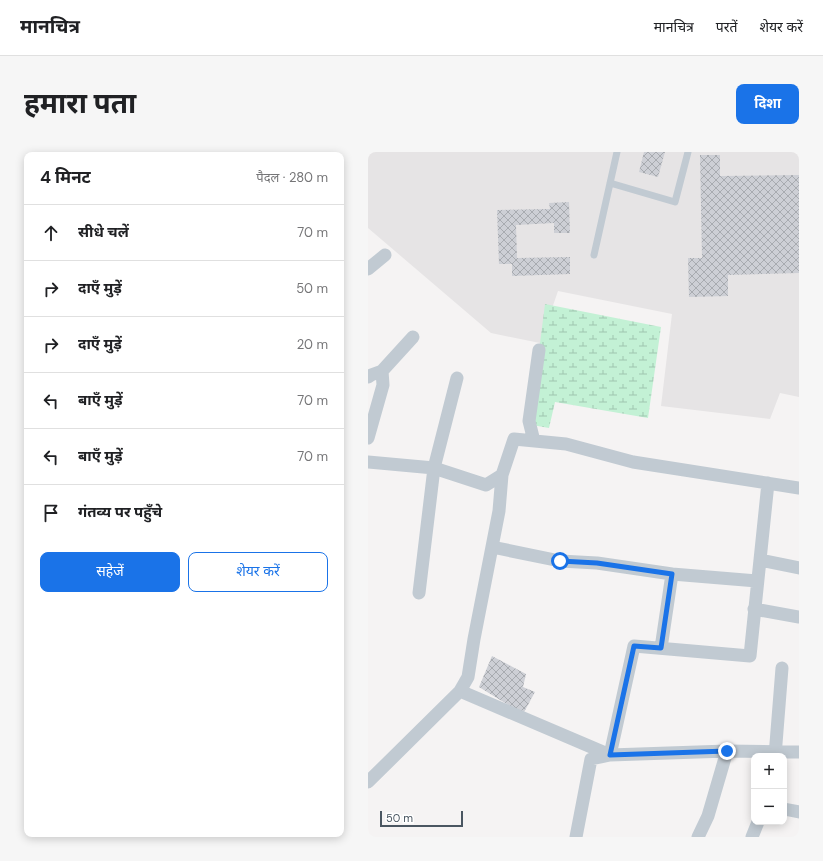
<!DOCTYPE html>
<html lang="hi">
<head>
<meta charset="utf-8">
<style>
  :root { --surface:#fff; --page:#f6f6f6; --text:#202124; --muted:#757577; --line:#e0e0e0; --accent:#1a73e8 }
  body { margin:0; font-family:"DM Sans","Noto Sans Devanagari",sans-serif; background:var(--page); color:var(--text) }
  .controls { position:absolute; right:12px; bottom:12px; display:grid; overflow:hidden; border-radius:8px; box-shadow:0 2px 10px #0003 }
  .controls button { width:36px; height:36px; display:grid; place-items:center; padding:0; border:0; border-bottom:1px solid var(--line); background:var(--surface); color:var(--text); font:20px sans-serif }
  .scale { position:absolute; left:12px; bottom:10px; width:83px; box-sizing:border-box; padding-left:4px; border:2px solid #4a5661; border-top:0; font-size:11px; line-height:14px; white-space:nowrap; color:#4a5661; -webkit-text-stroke:3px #fff; paint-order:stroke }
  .stop { position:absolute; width:12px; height:12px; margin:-9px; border:3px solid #1a73e8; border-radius:50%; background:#fff }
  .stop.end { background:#1a73e8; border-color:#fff; box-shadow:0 1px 4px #0008 }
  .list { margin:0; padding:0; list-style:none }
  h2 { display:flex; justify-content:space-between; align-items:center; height:52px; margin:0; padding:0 16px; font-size:17px }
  h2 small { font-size:13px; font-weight:400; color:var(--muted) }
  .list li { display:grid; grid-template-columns:26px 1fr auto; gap:12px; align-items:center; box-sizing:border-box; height:56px; padding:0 16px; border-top:1px solid var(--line) }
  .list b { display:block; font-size:15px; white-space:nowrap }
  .list em { font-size:13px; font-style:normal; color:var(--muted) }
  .actions { display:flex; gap:8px; padding:12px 16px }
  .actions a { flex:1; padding:9px 0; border:1px solid var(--accent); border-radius:8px; text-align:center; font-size:14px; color:var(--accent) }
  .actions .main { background:var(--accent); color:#fff }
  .icon { flex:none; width:22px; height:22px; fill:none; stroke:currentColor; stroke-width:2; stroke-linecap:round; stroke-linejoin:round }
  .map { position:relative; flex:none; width:431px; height:685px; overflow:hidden; border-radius:8px }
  header { display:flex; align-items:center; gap:24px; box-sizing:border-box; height:56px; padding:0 20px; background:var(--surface); border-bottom:1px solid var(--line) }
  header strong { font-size:19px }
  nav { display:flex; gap:22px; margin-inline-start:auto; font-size:14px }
  .intro { display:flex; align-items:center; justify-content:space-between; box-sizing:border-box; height:96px; padding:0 24px }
  h1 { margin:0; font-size:28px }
  .button { padding:10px 18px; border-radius:8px; background:var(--accent); color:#fff; font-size:14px; font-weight:700 }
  main { display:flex; gap:24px; padding:0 24px }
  aside { flex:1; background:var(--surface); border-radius:8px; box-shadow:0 2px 10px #0003 }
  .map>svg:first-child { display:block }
  .education { fill:#e6e4e5 }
  .wetland { fill:url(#wetland-marsh) }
  .building { fill:url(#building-cross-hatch) }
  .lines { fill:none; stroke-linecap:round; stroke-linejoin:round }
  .service { stroke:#c1cad2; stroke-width:7 }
  .minor { stroke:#c1cad2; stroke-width:13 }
  .route { stroke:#1a73e8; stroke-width:5 }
</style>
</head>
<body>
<header>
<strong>मानचित्र</strong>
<nav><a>मानचित्र</a><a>परतें</a><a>शेयर करें</a></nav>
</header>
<div class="intro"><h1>हमारा पता</h1><a class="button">दिशा</a></div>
<main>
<aside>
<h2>4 मिनट<small>पैदल · 280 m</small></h2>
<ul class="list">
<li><svg class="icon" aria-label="ahead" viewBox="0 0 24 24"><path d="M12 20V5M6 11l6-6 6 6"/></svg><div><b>सीधे चलें</b></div><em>70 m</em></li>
<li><svg class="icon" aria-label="right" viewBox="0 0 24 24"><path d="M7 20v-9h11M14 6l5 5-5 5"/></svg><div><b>दाएँ मुड़ें</b></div><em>50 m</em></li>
<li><svg class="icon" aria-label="right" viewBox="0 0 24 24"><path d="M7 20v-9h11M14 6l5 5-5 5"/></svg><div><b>दाएँ मुड़ें</b></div><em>20 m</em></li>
<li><svg class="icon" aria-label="left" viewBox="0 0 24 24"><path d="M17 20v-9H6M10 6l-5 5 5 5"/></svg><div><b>बाएँ मुड़ें</b></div><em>70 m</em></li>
<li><svg class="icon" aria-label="left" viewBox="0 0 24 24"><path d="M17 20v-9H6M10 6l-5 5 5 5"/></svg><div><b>बाएँ मुड़ें</b></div><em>70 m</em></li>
<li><svg class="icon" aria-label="arrive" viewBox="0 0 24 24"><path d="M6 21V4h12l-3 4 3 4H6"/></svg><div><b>गंतव्य पर पहुँचे</b></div></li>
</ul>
<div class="actions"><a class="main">सहेजें</a><a>शेयर करें</a></div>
</aside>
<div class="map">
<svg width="431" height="685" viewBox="0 0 431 685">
  <defs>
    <pattern id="wetland-marsh" width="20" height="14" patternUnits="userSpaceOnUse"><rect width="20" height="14" fill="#c3f1d5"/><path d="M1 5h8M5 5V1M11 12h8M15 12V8" fill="none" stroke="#a0c6b0"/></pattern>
    <pattern id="building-cross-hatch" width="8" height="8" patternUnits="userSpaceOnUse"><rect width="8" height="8" fill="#cdcfd5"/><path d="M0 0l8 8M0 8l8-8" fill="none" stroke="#a8abb0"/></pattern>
  </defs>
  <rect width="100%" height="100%" fill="#f5f3f3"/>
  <!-- education -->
  <path class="education" d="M0,0H431V245L412,241L402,267L293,254L304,162L190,139L172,191L123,181L0,76Z"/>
  <!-- wetland -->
  <path class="wetland" d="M177,152L293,175L280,266L187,250L181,276L164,273L161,263L172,191Z"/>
  <!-- building -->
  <path class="building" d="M276,0H297L290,25L271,20Z
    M332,3H352V24L431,23V121L360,123V144L321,145L320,106H334Z
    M201,50L202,81H186V71L148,73L149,106L202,105V122L144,124V112H131L129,58L182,57L181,51Z
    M124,504L158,522L155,535L167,540L155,562L111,535Z"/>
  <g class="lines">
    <!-- service -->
    <path class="service" d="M242,31L307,50L320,0
      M226,103L249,0"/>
    <!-- minor -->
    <path class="minor" d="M0,117L17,103
      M0,225L3,223L14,219L45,185
      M0,286L15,233L14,219
      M166,289L161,269L171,198
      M0,310L66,316L118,333L134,323L146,287L198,292L265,310L431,336
      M124,395L192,409L229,411L304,422L389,429
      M392,408L431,416
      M51,441L66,316L89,226
      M386,457L431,465
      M293,496L304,422
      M92,539L242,603L266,494L382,504L400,331
      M407,604L414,516
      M0,630L92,539L100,525L106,487L131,359L134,323
      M416,657L431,660
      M208,685L223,607L242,603L359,599L431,600
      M330,685L340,664L359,599
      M384,685L390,670"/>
  </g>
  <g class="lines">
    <!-- route -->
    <path class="route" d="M192,409L229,411L304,422L293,496L266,494L242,603L359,599"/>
  </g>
</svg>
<div class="controls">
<button>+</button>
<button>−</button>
</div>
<div class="scale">50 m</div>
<div class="stop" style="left:192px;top:409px"></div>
<div class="stop end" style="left:359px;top:599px"></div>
</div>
</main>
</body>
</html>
